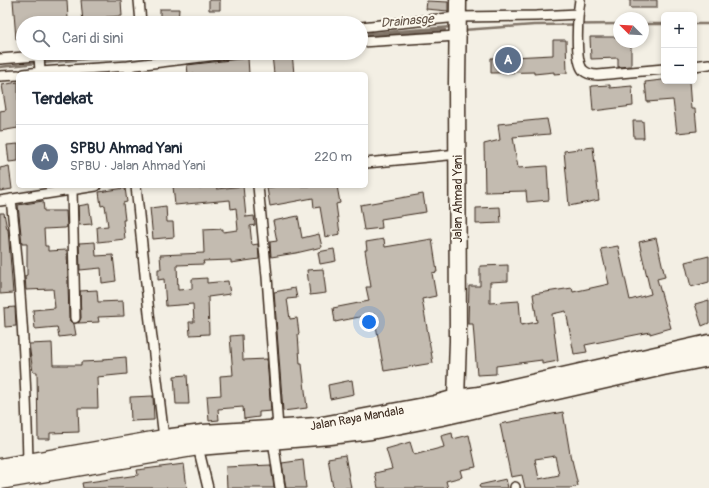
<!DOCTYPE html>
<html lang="id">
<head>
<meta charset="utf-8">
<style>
  :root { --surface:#fff; --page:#f6f6f7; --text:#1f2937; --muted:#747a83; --line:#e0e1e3; --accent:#c8321e }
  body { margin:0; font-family:Pangolin,sans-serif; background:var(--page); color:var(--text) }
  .controls { position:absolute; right:12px; top:12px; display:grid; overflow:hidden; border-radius:6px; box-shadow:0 2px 6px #0003 }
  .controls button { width:36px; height:36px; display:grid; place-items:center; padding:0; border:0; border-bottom:1px solid var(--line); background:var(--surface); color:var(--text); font:20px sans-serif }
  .compass { position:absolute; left:613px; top:12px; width:36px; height:36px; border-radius:50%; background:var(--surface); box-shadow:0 2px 6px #0003; rotate:294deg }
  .you { position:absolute; left:369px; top:322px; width:14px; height:14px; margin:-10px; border:3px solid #fff; border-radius:50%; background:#1a73e8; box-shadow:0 0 0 6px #1a73e833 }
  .badge { display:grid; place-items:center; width:26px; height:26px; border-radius:50%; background:var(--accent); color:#fff; font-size:13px; font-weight:700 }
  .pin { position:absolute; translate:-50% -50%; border:2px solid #fff; box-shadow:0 1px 4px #0006 }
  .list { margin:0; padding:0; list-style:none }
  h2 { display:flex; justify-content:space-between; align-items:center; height:52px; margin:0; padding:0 16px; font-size:17px }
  h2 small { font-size:13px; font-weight:400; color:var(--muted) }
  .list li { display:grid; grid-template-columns:26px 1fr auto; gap:12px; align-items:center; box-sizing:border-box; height:64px; padding:0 16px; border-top:1px solid var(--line) }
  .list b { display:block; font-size:15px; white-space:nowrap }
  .list p { margin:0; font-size:13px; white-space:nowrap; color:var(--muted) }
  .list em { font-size:13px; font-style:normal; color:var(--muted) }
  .icon { flex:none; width:22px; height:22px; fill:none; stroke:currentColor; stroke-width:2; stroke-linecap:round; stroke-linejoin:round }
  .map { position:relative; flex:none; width:709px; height:488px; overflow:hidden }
  .search { position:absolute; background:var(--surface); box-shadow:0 2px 6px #0003; left:16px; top:16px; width:352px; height:44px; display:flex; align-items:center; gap:10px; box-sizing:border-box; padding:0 14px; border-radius:22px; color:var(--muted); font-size:15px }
  .panel { position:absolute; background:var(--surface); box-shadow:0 2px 6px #0003; left:16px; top:72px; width:352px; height:116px; border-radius:6px }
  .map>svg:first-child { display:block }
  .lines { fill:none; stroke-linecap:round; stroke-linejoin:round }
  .stream { stroke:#817468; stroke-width:2.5 }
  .building { fill:#c3bbb0; stroke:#3b2a1e; fill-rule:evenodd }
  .street-casing { stroke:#3b2a1e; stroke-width:12 }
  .highway-casing { stroke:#3b2a1e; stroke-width:19 }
  .street { stroke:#fbf7ec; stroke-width:9 }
  .highway { stroke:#fbf7ec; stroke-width:16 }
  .labels { text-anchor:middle; stroke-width:4; stroke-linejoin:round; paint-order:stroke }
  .street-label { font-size:12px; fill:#3b2a1e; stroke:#fbf7ec }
  .water-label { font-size:13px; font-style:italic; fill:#645549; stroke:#fbf7ec }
</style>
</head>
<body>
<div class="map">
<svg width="709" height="488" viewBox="0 0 709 488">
  <rect width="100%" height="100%" fill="#f3efe4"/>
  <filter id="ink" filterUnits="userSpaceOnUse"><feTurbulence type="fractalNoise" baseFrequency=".025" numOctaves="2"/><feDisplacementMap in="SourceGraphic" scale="8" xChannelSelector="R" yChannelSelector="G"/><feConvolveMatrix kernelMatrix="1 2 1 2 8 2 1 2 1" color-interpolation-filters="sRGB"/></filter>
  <g filter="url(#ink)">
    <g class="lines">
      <!-- stream -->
      <path class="stream" d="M643,24H664
        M694,24H709
        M463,30L534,25L619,24
        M361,34L452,27
        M361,36L445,30
        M42,63L149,53
        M0,67L37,63"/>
    </g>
    <!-- building -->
    <path class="building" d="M13,0H67L68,19H34V23H23V38L16,39Z
      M81,0H121L122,16L106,17L107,23H83Z
      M209,0H220V10H209Z
      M630,0H657V8H630Z
      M427,1L448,2V11L426,9Z
      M160,9H179L178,23H160Z
      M590,37H619V42H631V66L618,67V58L591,59Z
      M553,40H566L567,73L554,74V72L534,74V72L491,73V58L553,55Z
      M292,53L294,74H274L272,55Z
      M248,58L249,74H188L187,65Z
      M662,80L689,81L691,109H695L697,131L677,133L673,100L647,102L645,82Z
      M18,82V128L0,131V111L6,110L2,85Z
      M610,85V88L632,86L633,106L593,111L591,86Z
      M547,119L550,134L513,137L518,168L547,166L549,200L527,202L526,191L485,192L484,144L500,140L498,124Z
      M633,121H643L644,138H634Z
      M18,144V161L9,162L7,145Z
      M593,147L599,200L569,206L564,151Z
      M9,166L12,189L0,191V168Z
      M173,186H198V188L216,186L217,189L243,186L246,217L254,216L255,225L250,226L252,245L258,244L259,259L231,263V260L203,261L204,264L177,265L178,290L192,289V279L207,278V283L228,281L230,294L208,297L209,334L190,335L189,322H194L193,304L166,306L164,279L158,280V269H161L160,255L204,253L203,230L223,229V232L238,230L236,208L231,209L230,200L175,205Z
      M278,186H337L340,203L336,204L340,234L325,237L320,207L314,208L313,198L270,206L267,188Z
      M125,188L127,202L123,203L125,220H123L125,239L98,242L97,227L108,226L105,205L101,206L99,192Z
      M423,194L426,212L381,219L382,228L364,230L360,205Z
      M43,201L44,211H66L67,227L65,228L44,229L45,246H48V251L67,250L69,318L70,321L74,324L76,335L59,337L57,327L35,329L33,310L55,308L53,289L26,290L25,276L27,275V244H22L18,205Z
      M89,204L92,224L79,225L78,206Z
      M166,206L167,222H173L174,237L153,239L150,208Z
      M500,207L501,223L476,224V208Z
      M0,213H4L7,229H8L13,293L0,294Z
      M298,216L302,238L319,234L322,247L296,253L271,257L270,242L277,241L273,221Z
      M656,238L665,277L657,279L671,328L650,334V332L585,345L587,352L574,354L566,311L552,314L558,361L542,364V360L496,366V374L477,375L473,324H468L469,286H480V266L508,265V281L490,282V303L519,301L521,325L537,322L533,294L572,288L573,292L609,284L601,249L618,246L630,300L651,294L639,242Z
      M384,239L385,247L432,239L437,272L432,273L436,296L422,299L433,363L384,371L374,314L335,322L333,308L369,301L366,287H371L365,250H367L366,242Z
      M95,242L96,256L113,255L116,281L102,283L101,268L80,270L79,243Z
      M334,249L336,261L320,264L318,252Z
      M709,256V282L691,287L685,262Z
      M323,269L326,293L310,295L307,270Z
      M295,288L297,298L287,299L290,319L297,318L299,333L298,334L300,364H302L307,408L283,411L274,292Z
      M97,290L98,302L123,301L124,316L98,317L99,322L78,323L81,318L80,291Z
      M709,300V323L702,326L695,304Z
      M15,307L16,326L5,327L4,308Z
      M242,335L243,360L267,359L271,411L259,412V417L244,419L243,407L218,409L219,420L209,421L207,396L221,395L220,376L233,375L230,336Z
      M52,343L53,365H81V362L103,361V359L126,357L127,374L97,377L98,408H78L79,432L50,433V439H38L37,372H33L29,344Z
      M187,375L189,404H176L174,376Z
      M352,380L354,394L330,399L328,385Z
      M153,396L154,420L131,421L130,397Z
      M563,412L571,460H572L578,486L571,488H525L522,475L511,477L500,424ZM555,456L559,475L539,479L535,459Z
      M452,433L453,439L469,435L476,467L460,470L462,477L446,481L448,488H378L375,473L392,469L386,449L410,442L414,455L444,447L441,436Z
      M345,455L351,488H333L328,458Z
      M303,460L306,488H286L282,463Z
      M184,464L187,488H83L82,483L138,475L137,470Z
      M271,465L274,488H227L226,467Z
      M506,479L508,488H480L479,485Z"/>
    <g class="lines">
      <!-- street casing -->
      <g class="street-casing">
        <path id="street" d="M139,0L141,23
          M580,0C578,13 574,60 583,70C587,74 593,75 598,75L664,69
          M361,27L458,17L537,16L578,14
          M361,42L457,36
          M0,59L72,53
          M694,66L709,64
          M24,74L40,72L39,55
          M40,74V72L128,66
          M129,74L128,66L234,53
          M0,76L18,75
          M366,163L458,154
          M136,186L149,313L164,438
          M258,186L267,277L278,428
          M72,190L75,318
          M11,199C21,286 26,374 28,461
          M0,201L96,186
          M273,440L280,488
          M198,447L208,488
          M515,487V488"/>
      </g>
      <!-- highway casing -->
      <g class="highway-casing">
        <path id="highway" d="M458,0L457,83L458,341L456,398L458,408
          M0,467L164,438L203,433L317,426L435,404L456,398L479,395L709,343
          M0,481L198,447L330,436L371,431L442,417L663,367L709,358"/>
      </g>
      <!-- street -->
      <use href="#street" class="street"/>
      <!-- highway -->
      <use href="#highway" class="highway"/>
    </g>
  </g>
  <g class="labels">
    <!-- street labels -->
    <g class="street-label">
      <text transform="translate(458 199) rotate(-90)" y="4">Jalan Ahmad Yani</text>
      <text transform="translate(357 418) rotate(-10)" y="4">Jalan Raya Mandala</text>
    </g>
    <!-- water labels -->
    <g class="water-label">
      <text transform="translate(407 20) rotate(-5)" y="5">Drainasge</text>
    </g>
  </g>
</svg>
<div class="controls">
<button>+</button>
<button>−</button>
</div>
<svg class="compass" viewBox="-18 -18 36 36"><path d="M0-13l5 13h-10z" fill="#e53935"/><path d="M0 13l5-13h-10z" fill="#747a83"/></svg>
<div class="you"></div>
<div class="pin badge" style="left:508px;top:60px;background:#5c6f8a">A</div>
<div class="search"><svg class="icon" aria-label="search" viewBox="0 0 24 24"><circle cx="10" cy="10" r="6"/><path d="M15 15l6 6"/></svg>Cari di sini</div>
<section class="panel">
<h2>Terdekat<small></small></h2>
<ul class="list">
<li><span class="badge" style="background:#5c6f8a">A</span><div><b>SPBU Ahmad Yani</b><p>SPBU · Jalan Ahmad Yani</p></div><em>220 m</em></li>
</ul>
</section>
</div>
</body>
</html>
